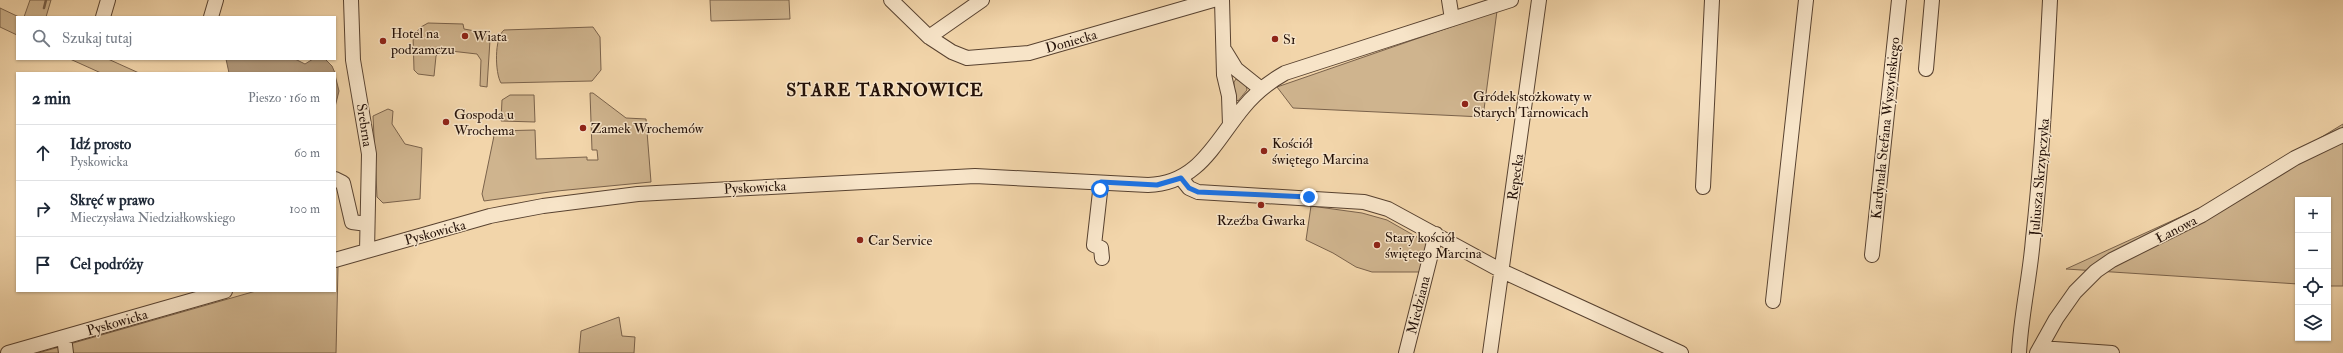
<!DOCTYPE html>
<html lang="pl">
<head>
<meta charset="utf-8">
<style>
  :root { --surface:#fff; --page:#f2f2f3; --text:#1f2937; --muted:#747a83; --line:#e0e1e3 }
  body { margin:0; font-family:"IM FELL Double Pica",serif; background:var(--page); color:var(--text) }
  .controls { position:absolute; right:12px; bottom:12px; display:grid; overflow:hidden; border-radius:0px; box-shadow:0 1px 3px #0004 }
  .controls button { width:36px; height:36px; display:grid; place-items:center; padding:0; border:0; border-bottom:1px solid var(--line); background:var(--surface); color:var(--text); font:20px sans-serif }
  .stop { position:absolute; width:12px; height:12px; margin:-9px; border:3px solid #1a73e8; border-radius:50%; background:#fff }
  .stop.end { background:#1a73e8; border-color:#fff; box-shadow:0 1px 4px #0008 }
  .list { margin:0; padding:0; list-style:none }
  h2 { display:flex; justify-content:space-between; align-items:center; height:52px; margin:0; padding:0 16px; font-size:17px }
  h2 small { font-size:13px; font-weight:400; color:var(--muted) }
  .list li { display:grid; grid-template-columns:26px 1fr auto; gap:12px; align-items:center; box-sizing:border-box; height:56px; padding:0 16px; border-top:1px solid var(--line) }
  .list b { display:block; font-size:15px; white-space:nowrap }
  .list p { margin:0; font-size:13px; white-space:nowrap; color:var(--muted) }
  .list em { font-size:13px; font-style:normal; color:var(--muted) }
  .icon { flex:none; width:22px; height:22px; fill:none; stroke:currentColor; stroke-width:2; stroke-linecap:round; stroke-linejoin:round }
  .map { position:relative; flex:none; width:2343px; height:353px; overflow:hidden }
  .search { position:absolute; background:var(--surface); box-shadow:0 1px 3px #0004; left:16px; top:16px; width:320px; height:44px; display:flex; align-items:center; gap:10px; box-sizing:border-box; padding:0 14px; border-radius:0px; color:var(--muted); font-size:15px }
  .panel { position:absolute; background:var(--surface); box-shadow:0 1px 3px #0004; left:16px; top:72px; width:320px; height:220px; border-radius:0px }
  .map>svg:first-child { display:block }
  .green { fill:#cfb48e; stroke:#7a624b }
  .water { fill:#ac9273; stroke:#765e48 }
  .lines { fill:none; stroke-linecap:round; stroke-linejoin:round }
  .stream { stroke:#765e48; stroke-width:2.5 }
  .minor-casing { stroke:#584230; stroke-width:16 }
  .minor { stroke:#f7e4c8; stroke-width:14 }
  .route { stroke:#1a73e8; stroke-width:5 }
  .poi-dot { fill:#8f2418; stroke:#f7e4c8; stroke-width:1.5 }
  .labels { text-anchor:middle; stroke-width:3; stroke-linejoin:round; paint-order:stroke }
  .poi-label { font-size:14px; fill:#241108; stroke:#f7e4c8; text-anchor:start }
  .street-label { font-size:14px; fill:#241108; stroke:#f7e4c8 }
  .district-label { font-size:18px; font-weight:bold; letter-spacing:1px; fill:#241108; stroke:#f7e4c8 }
</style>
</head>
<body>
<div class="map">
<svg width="2343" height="353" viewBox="0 0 2343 353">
  <rect width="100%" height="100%" fill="#f2d5aa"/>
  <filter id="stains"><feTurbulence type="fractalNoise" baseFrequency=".005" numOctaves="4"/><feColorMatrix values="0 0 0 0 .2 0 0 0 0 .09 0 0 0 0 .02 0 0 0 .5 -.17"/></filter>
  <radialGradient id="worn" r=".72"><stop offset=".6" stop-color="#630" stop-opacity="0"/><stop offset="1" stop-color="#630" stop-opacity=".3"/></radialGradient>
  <!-- green -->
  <path class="green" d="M30,0H51L46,17H24Z
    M710,0H789L790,19L711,21Z
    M0,8L19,17L17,35L0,27Z
    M1497,11L1483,117L1293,108L1277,87Z
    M428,23L463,24L464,29L486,33L490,40L487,87L480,86L481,60L477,54L442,50L436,56L434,76L418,74L414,70L413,35L421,27Z
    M593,27L600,37L601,70L592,81L501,83C495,73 494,38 504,30Z
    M70,59H108L139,73H101Z
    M1236,79L1246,85L1247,90L1238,101L1234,97V82Z
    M590,93H593L626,118L646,119L651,182L557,191L484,201L482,194L495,131L535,130L536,159L587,157V160H598L597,150H592Z
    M510,95H534L535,122L501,121L502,100Z
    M388,109L393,111L392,124L405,144L422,148L420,199L383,203L377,197L373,116Z
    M2343,124V286H2328V200H2298V284L2066,269L2220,199Z
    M1311,206L1362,213L1387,220L1429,244L1423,272H1372L1356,267L1333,253L1306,240Z
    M338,267L336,353H38L256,291H335V268Z
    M619,317L622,336L635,337L634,353H579L581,331Z"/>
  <!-- water -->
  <path class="water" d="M226,59H295L305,64L313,59H325L332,66L335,73H229Z
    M335,75L339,91L335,107Z"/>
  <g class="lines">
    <!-- stream -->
    <path class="stream" d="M44,8L46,0"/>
    <!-- minor casing -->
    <g class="minor-casing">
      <path id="minor" d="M351,0L353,60L369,154L367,251
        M891,0L929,37L952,52L967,58L1029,53L1213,0
        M1222,0L1224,75L1229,96L1230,125
        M1449,0L1452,19
        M103,17L108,0
        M211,17L216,0
        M929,37L982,0
        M1225,51L1236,69L1261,89
        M1926,69L1932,0
        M1181,178L1189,188L1198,192L1364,202L1388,209L1502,271L1681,353
        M335,179L343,183L352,222L367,224
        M1101,183L1094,245L1101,248L1102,258
        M1703,187L1712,0
        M1872,255L1899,0
        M335,260L490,216L543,206L638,194L975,176L1148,185C1198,184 1215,142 1243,108C1255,93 1269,82 1285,73L1511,0
        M1773,301L1806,0
        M64,337L66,353
        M2040,348L2112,353
        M8,353L225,291
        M1406,353L1436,234
        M1490,353L1539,0
        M2019,353C2021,315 2030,277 2033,239C2042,159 2046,80 2050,0
        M2037,353L2056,319L2075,292L2096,271L2112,260L2202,215L2295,158L2343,135"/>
    </g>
    <!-- minor -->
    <use href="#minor" class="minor"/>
  </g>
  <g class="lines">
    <!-- route -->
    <path class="route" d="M1100,189L1101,182L1157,185L1181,178L1189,188L1198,192L1309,197"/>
  </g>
  <!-- markers -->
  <g class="poi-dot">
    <circle cx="465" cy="36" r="4"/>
    <circle cx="1275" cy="39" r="4"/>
    <circle cx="383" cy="41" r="4"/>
    <circle cx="1465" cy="104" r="4"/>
    <circle cx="446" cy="122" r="4"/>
    <circle cx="583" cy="128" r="4"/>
    <circle cx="1264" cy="151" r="4"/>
    <circle cx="1261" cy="205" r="4"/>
    <circle cx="860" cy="240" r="4"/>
    <circle cx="1377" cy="245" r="4"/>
  </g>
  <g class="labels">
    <!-- poi labels -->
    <g class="poi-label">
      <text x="391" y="38">Hotel na<tspan x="391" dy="16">podzamczu</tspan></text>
      <text x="473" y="41">Wiata</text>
      <text x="1283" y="44">S1</text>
      <text x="1473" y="101">Gródek stożkowaty w<tspan x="1473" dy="16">Starych Tarnowicach</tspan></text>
      <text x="454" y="119">Gospoda u<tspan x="454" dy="16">Wrochema</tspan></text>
      <text x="591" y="133">Zamek Wrochemów</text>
      <text x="1272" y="148">Kościół<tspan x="1272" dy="16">świętego Marcina</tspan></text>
      <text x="1261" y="225" text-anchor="middle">Rzeźba Gwarka</text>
      <text x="1385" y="242">Stary kościół<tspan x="1385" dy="16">świętego Marcina</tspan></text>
      <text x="868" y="245">Car Service</text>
    </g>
    <!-- street labels -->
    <g class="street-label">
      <text transform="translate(1071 41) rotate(-16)" y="5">Doniecka</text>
      <text transform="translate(365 125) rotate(81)" y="5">Srebrna</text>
      <text transform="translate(1885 128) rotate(-84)" y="5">Kardynała Stefana Wyszyńskiego</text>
      <text transform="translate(1515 177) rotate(-82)" y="5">Repecka</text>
      <text transform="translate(2039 177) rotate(-85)" y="5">Juliusza Skrzypczyka</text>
      <text transform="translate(755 187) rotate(-3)" y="5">Pyskowicka</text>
      <text transform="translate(2176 229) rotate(-27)" y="5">Łanowa</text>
      <text transform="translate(435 232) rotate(-15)" y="5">Pyskowicka</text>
      <text transform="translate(1418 305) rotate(-76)" y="5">Miedziana</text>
      <text transform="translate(117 322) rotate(-16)" y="5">Pyskowicka</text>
    </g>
    <!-- district labels -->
    <g class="district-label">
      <text x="885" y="96">STARE TARNOWICE</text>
    </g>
  </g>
  <rect width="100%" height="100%" filter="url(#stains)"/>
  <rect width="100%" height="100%" fill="url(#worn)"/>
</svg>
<div class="controls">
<button>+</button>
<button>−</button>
<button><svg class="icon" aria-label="locate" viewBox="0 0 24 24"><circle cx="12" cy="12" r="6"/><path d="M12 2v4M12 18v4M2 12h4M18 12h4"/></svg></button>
<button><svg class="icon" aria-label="layers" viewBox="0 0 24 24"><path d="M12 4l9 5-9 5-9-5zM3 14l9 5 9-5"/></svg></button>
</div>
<div class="stop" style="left:1100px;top:189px"></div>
<div class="stop end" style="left:1309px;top:197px"></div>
<div class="search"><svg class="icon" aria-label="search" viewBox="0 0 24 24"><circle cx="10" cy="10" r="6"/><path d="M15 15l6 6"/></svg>Szukaj tutaj</div>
<section class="panel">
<h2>2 min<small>Pieszo · 160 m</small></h2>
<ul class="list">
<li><svg class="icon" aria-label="ahead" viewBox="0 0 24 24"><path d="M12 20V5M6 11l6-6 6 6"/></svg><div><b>Idź prosto</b><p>Pyskowicka</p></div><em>60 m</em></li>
<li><svg class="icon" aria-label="right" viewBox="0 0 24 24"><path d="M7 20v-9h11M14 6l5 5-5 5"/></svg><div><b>Skręć w prawo</b><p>Mieczysława Niedziałkowskiego</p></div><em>100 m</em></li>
<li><svg class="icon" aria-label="arrive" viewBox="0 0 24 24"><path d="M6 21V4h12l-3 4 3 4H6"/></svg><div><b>Cel podróży</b></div></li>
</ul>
</section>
</div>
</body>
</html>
